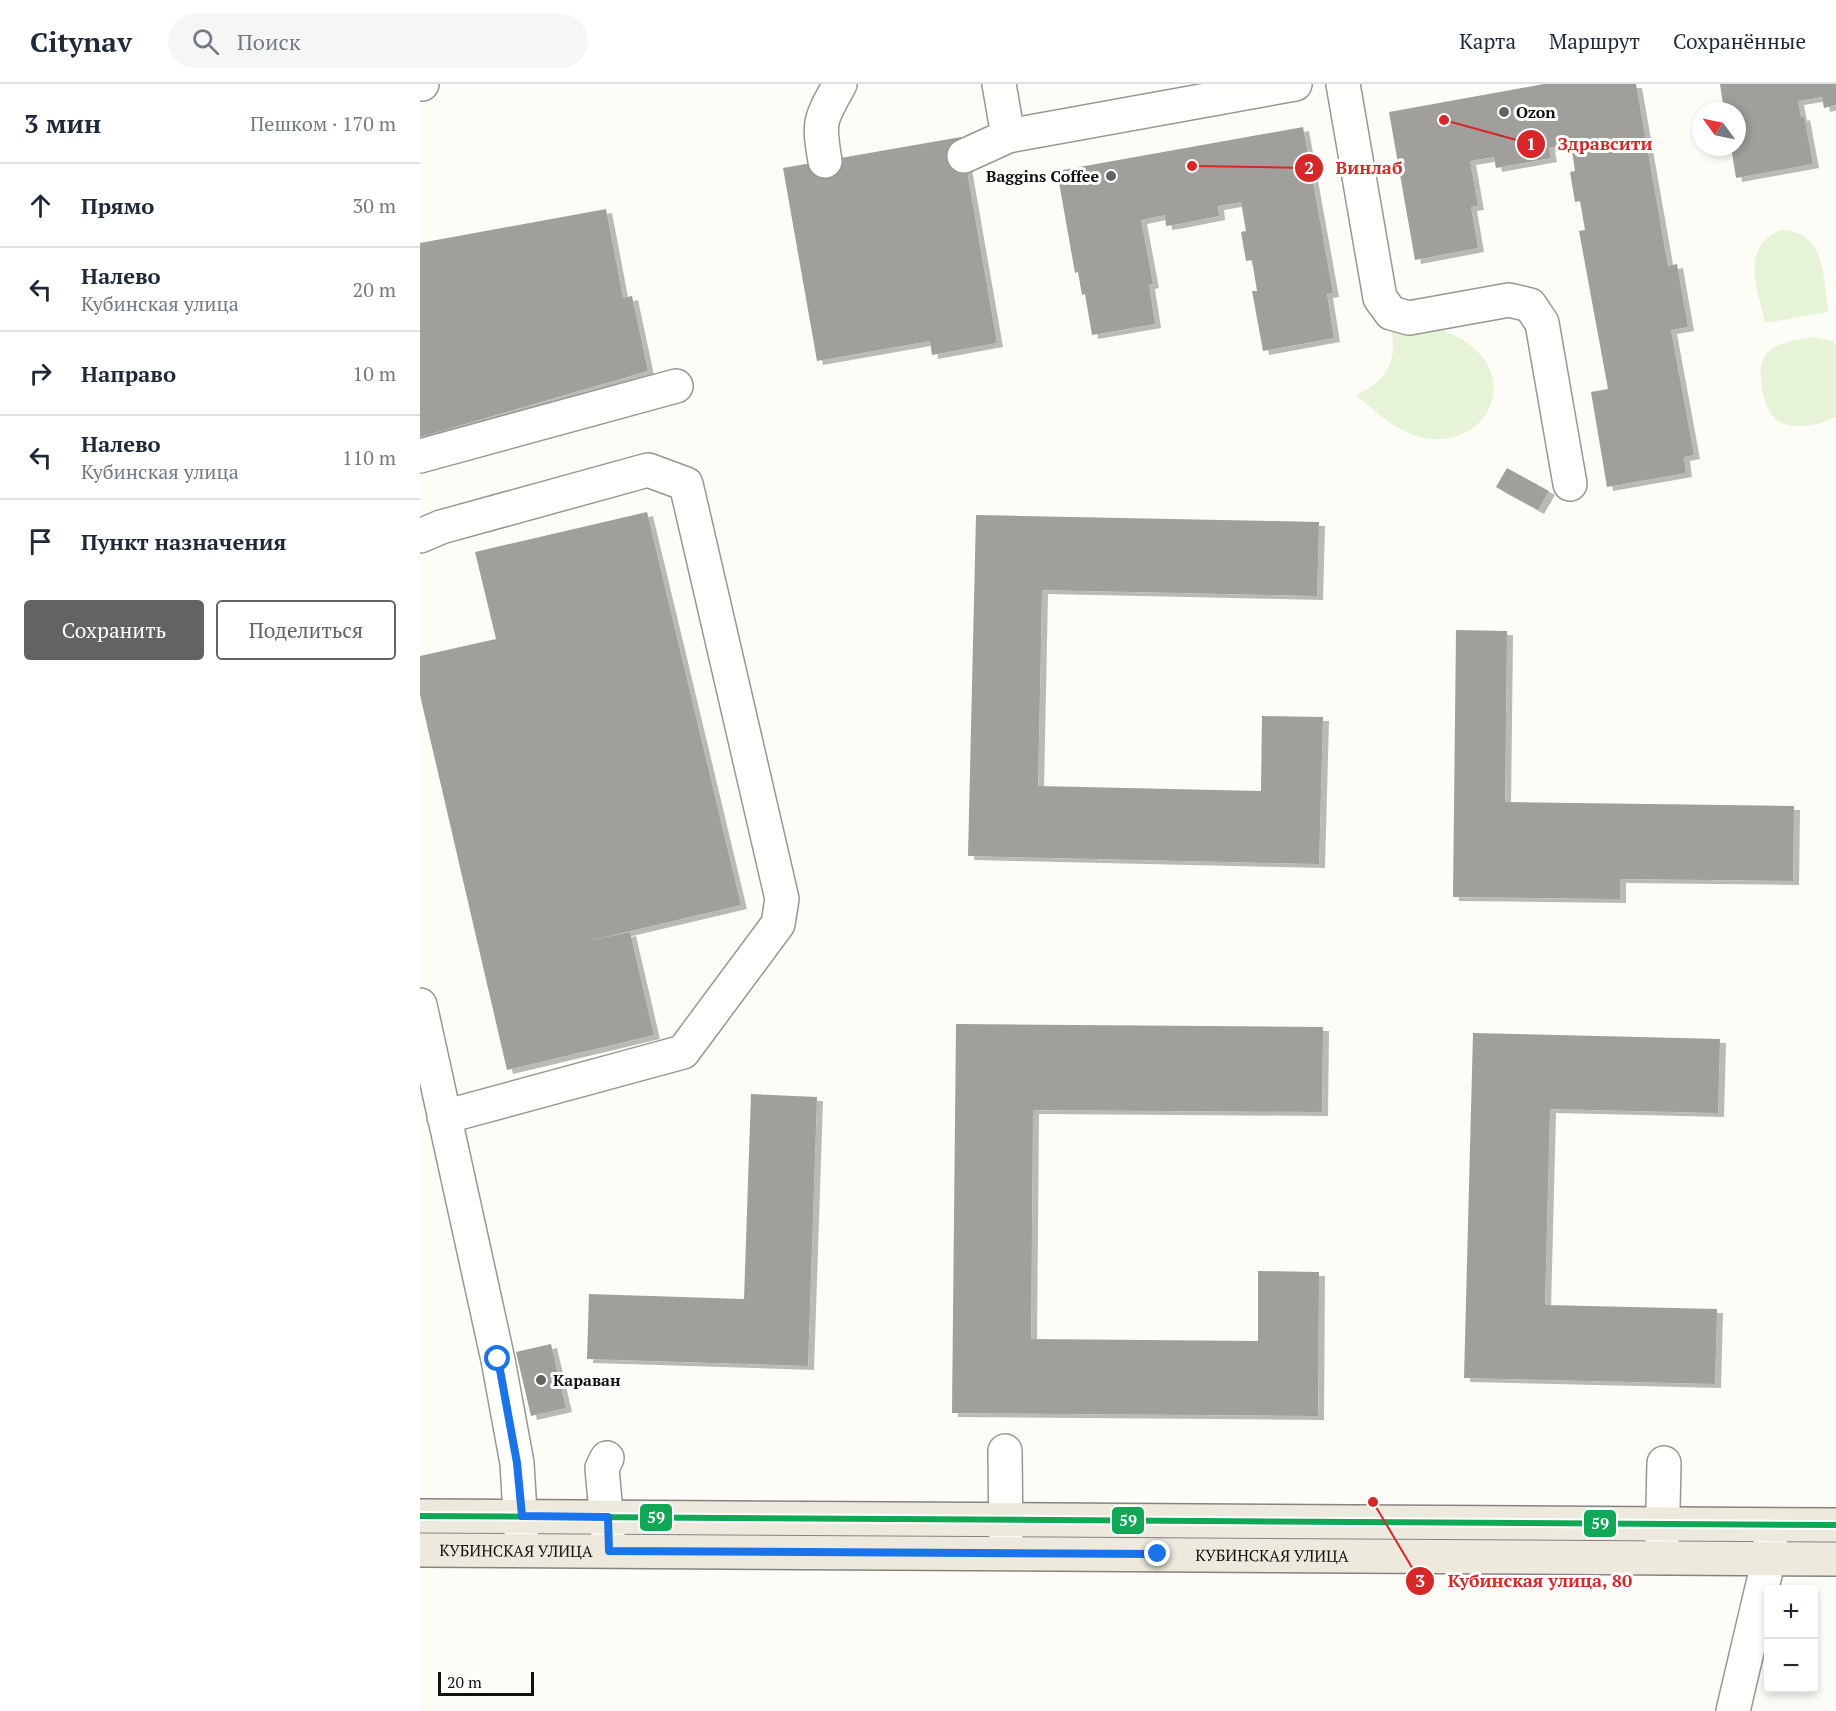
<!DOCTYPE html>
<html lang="ru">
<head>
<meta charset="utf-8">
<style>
  :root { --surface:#fff; --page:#f6f6f7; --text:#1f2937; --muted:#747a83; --line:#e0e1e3; --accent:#646362 }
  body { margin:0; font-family:"PT Serif",serif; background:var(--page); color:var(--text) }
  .controls { position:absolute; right:18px; bottom:18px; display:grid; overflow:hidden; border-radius:6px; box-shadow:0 3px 9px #0003 }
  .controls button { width:54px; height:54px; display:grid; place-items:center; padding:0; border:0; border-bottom:2px solid var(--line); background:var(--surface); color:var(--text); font:30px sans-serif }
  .compass { position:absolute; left:1272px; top:18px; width:54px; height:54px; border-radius:50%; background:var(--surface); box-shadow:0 3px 9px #0003; rotate:303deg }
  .scale { position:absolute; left:18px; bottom:15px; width:96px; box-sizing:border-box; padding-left:6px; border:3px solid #111; border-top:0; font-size:16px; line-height:21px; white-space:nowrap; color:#111; -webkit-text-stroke:4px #fff; paint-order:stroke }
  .stop { position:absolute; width:18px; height:18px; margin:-14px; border:4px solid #1a73e8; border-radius:50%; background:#fff }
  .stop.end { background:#1a73e8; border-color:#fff; box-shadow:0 2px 6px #0008 }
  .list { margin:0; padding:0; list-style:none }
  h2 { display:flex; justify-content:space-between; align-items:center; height:78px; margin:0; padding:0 24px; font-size:26px }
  h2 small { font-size:20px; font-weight:400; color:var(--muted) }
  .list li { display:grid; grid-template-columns:39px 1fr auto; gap:18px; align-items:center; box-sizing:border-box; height:84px; padding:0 24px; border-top:2px solid var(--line) }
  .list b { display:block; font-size:22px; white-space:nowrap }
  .list p { margin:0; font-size:20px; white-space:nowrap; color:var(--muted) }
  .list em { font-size:20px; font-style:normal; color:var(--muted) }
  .actions { display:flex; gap:12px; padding:18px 24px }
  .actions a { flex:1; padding:14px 0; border:2px solid var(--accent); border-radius:6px; text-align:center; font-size:21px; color:var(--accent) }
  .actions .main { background:var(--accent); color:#fff }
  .icon { flex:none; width:33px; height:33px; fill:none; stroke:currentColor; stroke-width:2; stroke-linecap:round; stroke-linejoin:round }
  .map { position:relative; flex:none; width:1416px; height:1627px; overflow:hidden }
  header { display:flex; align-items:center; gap:36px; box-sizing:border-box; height:84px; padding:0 30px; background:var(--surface); border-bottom:2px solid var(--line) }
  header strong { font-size:28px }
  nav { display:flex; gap:33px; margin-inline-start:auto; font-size:21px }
  .search { width:420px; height:54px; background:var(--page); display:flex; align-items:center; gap:15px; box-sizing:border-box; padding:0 21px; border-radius:33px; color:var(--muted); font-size:22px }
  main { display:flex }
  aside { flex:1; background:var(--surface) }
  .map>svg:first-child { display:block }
  .green { fill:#e7f3d7 }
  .building { fill:#a19f9c; filter:url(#shadow) }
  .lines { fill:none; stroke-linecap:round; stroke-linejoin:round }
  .minor-casing { stroke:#979795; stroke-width:36 }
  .major-casing { stroke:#858482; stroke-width:36 }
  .minor { stroke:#fffffe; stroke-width:33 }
  .major { stroke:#ede9dc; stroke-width:33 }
  .bus-1-casing { stroke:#fff; stroke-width:10 }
  .bus-1 { stroke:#10a855; stroke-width:6 }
  .route { stroke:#1a73e8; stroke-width:8 }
  .poi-dot { fill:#646362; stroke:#fff; stroke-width:2 }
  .labels { text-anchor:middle; stroke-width:6; stroke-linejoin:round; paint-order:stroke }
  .poi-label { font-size:16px; font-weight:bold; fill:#111; stroke:#fff; text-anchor:start }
  .street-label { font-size:16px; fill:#111; stroke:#fff }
  .leader { fill:none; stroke:#d62828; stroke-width:2 }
  .callout-dot { fill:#d62828; stroke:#fff; stroke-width:2 }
  .mark-label { font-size:18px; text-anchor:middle; font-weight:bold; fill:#fff }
  .callout-label { font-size:18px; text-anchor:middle; font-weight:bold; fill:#d62828; stroke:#fff; stroke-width:6; stroke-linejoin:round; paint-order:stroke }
  .line-badge { stroke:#fff; stroke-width:2 }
  .badge-label { font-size:16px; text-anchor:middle; font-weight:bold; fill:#fff }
</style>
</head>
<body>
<header>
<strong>Citynav</strong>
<div class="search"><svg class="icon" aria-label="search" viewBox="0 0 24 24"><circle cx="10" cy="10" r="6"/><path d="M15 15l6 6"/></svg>Поиск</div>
<nav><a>Карта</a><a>Маршрут</a><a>Сохранённые</a></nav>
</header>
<main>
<aside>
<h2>3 мин<small>Пешком · 170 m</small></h2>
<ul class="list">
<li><svg class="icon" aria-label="ahead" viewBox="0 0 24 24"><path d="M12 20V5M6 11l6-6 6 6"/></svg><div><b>Прямо</b></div><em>30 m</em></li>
<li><svg class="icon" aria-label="left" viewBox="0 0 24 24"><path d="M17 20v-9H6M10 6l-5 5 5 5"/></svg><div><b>Налево</b><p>Кубинская улица</p></div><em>20 m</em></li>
<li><svg class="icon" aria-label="right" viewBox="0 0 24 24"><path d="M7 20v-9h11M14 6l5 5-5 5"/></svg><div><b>Направо</b></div><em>10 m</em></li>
<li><svg class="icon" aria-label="left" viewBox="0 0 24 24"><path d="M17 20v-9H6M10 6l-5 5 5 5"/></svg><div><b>Налево</b><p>Кубинская улица</p></div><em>110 m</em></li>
<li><svg class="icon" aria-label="arrive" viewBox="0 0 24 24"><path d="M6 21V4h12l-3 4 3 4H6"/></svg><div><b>Пункт назначения</b></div></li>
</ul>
<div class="actions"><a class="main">Сохранить</a><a>Поделиться</a></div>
</aside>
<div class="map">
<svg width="1416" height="1627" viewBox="0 0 1416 1627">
  <defs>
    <filter id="shadow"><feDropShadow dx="6" dy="4" stdDeviation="0" flood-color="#0004"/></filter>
  </defs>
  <rect width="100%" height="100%" fill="#fdfcf7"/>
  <!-- green -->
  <path class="green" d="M1360,146C1407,147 1402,193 1409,228L1345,239C1338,204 1319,165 1360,146Z
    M971,243C984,243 1003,240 1016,244C1119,276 1068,382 988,349C969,340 952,325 936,311C967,297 978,276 971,243Z
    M1394,253L1413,257L1416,261V332C1403,341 1373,347 1358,337C1343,328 1334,282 1347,269C1359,257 1377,256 1394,253Z"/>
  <!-- building -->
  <path class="building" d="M1124,0H1216L1248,182L1257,180L1268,243L1251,246L1274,371L1264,373L1266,389L1187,403L1171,308L1188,305L1159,147L1165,146L1160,117L1155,118L1150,88L1155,87L1151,60L1129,64L1131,74L1076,84L1074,73L1050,77L1058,122L1051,123L1058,164L995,176L969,28Z
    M1300,0H1416V21L1404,24L1402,13L1378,17L1381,33L1384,32L1393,80L1316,94L1311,63H1317V27H1304Z
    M883,43L913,209L907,210L914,254L843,267L832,207H837L832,176L826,177L821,148L826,147L821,118L798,122L799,132L759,140L746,142L745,131L721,136L733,200L729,201L735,240L672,251L665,210L662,211L658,188L655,189L637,87Z
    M541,53L577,259L512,271L510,257L397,277L363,84Z
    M186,125L203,214L212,212L228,287L0,353V159Z
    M1087,384L1129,407L1118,426L1076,403Z
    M227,428L321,821L164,858L210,848L234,951L87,986L0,611V572L76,555L55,468Z
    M556,431L899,438L897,512L622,506L618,702L841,707L842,632L903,633L899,780L548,772Z
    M1036,546L1087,547L1085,718L1374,722L1373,797L1200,795V815L1033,813Z
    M536,940L903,943L902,1028L613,1026L611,1255L838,1257V1187L899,1188L898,1332L532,1329Z
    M1053,949L1300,955L1298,1029L1130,1025L1125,1221L1297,1225L1295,1300L1044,1294Z
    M331,1010L397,1013L388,1282L167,1275L169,1210L324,1215Z
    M131,1260L146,1324L111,1332L96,1268Z"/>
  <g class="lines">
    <!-- minor casing -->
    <g class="minor-casing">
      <path id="minor" d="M0,0H2
        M579,0L588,52
        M923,0L960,214L971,229L989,234L1089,216L1110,221L1122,239L1150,400
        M544,72L588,52L875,0
        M405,77C398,36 400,36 420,0
        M0,372L256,302
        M0,452L21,443L228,386L266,400L362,815L358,840L263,968L24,1033
        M0,921L78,1276L97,1379L102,1462
        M585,1367L586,1465
        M187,1374L182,1384L189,1462
        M1242,1468L1244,1379
        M1313,1627L1349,1474L1351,1448"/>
    </g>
    <!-- major casing -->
    <g class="major-casing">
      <g id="major">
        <path d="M0,1432L1416,1441"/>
        <path id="s1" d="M0,1466L1416,1475"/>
      </g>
    </g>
    <!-- minor -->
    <use href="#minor" class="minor"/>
    <!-- major -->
    <use href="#major" class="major"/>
    <!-- bus-1 casing -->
    <g class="bus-1-casing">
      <path id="bus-1" d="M0,1432L1416,1441"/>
    </g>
    <!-- bus-1 -->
    <use href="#bus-1" class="bus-1"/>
  </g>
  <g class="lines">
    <!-- route -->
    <path class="route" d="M78,1275L97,1379L102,1432L188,1433L189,1467L738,1470"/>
  </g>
  <!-- markers -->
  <g class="poi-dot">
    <circle cx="1084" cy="28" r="6"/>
    <circle cx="691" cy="92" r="6"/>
    <circle cx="121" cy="1296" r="6"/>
  </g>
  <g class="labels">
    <!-- poi labels -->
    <g class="poi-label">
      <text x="1096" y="34">Ozon</text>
      <text x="679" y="98" text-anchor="end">Baggins Coffee</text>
      <text x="133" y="1302">Караван</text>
    </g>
    <!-- street labels -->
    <g class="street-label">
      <text dy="6" stroke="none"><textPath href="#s1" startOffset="96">КУБИНСКАЯ УЛИЦА</textPath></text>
      <text dy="6" stroke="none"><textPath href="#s1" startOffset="852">КУБИНСКАЯ УЛИЦА</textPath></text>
    </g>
  </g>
  <!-- callouts -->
  <path class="leader" d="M1024 36L1111 60M772 82L889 84M953 1418L1000 1497"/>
  <g class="callout-dot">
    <circle cx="1024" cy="36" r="6"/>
    <circle cx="772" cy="82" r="6"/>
    <circle cx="953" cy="1418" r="6"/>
    <circle cx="1111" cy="60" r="15"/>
    <circle cx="889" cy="84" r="15"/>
    <circle cx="1000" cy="1497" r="15"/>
  </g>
  <g class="mark-label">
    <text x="1111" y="66">1</text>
    <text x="889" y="90">2</text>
    <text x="1000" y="1503">3</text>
  </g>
  <g class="callout-label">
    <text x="1185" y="66">Здравсити</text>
    <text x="949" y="90">Винлаб</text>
    <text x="1120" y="1503">Кубинская улица, 80</text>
  </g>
  <g class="line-badge">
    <rect x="219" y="1419" width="34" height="29" rx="6" fill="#10a855"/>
    <rect x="691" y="1422" width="34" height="29" rx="6" fill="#10a855"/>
    <rect x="1163" y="1425" width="34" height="29" rx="6" fill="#10a855"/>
  </g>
  <g class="badge-label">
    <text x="236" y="1439">59</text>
    <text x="708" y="1442">59</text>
    <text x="1180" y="1445">59</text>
  </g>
</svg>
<div class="controls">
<button>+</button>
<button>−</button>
</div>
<svg class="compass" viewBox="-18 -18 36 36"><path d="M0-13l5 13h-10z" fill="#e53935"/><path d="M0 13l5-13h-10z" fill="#747a83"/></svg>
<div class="scale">20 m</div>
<div class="stop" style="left:78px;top:1275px"></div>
<div class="stop end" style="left:738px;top:1470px"></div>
</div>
</main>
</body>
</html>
